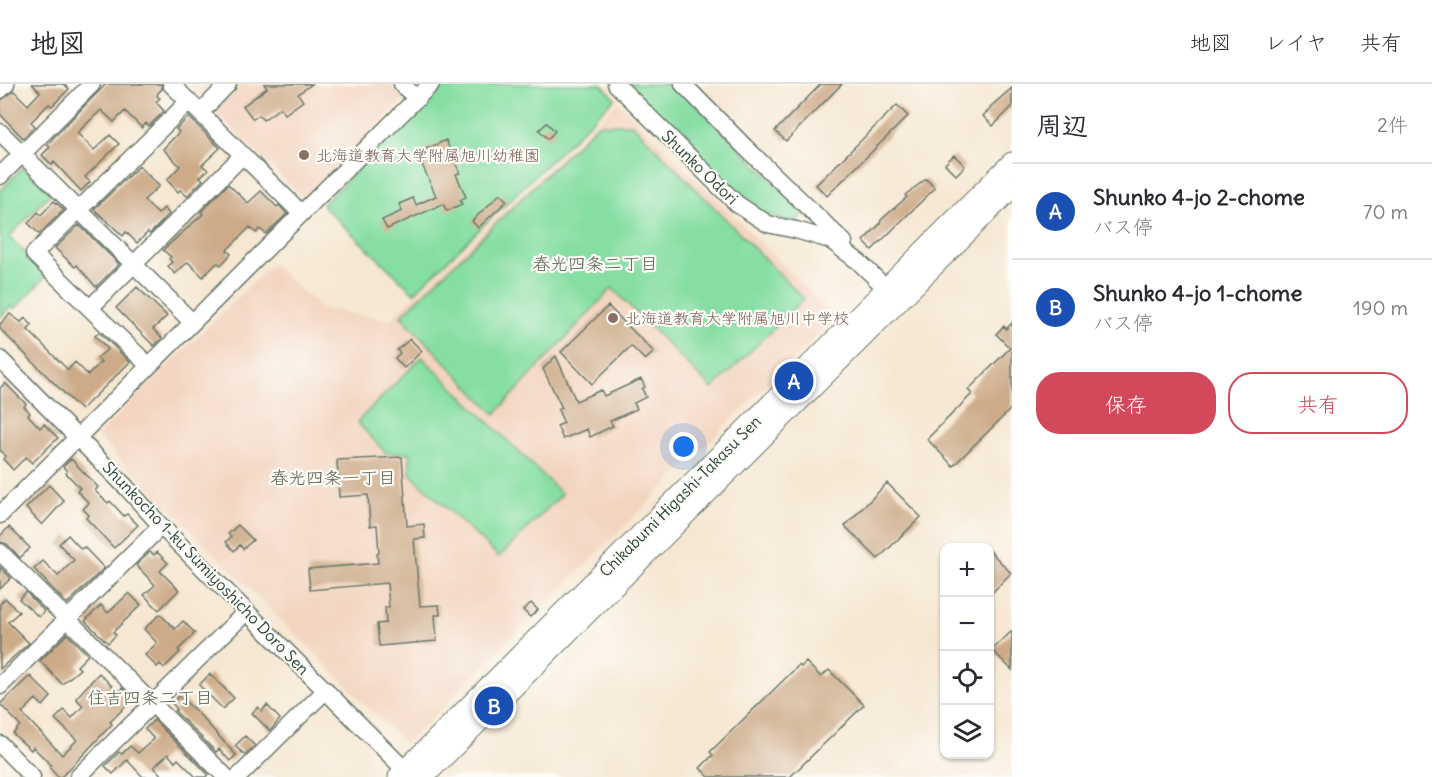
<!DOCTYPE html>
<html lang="ja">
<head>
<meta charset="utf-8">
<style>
  :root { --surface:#fff; --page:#f2f2f3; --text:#2b2b33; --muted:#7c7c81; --line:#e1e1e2; --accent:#d1495b }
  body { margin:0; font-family:Delius,"Klee One",sans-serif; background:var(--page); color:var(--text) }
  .controls { position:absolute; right:18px; bottom:18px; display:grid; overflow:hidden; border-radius:12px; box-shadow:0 2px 4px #0004 }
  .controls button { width:54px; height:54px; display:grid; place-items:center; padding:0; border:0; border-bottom:2px solid var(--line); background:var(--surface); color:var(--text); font:30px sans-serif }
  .you { position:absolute; left:684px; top:363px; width:21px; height:21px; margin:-15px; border:4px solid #fff; border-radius:50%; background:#1a73e8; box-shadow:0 0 0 9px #1a73e833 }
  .badge { display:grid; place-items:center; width:39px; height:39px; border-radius:50%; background:var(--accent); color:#fff; font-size:20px; font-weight:700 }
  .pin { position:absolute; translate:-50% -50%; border:3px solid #fff; box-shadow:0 2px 6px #0006 }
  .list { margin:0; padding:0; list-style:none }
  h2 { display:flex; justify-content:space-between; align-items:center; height:78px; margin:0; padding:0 24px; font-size:26px }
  h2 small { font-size:20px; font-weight:400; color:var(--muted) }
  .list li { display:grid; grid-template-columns:39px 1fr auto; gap:18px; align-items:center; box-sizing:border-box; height:96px; padding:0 24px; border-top:2px solid var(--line) }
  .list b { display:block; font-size:22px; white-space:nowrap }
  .list p { margin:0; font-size:20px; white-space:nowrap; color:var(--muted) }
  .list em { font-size:20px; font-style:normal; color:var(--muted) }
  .actions { display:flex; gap:12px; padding:18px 24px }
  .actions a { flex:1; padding:14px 0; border:2px solid var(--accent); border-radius:24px; text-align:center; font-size:21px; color:var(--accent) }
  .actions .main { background:var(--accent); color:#fff }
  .icon { flex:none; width:33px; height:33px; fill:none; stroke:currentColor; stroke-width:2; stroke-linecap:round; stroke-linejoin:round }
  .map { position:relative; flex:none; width:1012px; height:693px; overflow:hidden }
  header { display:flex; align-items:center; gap:36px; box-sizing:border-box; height:84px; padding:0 30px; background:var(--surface); border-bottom:2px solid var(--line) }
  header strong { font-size:28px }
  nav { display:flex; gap:33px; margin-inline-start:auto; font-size:21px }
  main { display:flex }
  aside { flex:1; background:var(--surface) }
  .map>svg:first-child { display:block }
  .built { fill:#f3d4bf }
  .green { fill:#86dea3; stroke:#528e6c; stroke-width:1.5 }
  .building { fill:#cdab89 }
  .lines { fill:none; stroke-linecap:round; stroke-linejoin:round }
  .minor-casing { stroke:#6a786b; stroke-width:19 }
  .major-casing { stroke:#6a786b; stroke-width:23 }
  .minor { stroke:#fff; stroke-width:16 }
  .major { stroke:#fff; stroke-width:21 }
  .education-dot { fill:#8d6e63; stroke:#fdfcf7; stroke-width:2 }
  .labels { text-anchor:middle; stroke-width:4.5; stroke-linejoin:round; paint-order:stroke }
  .education-label { font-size:16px; fill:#785e54; stroke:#fdfcf7; text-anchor:start }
  .street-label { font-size:16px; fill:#1f3d34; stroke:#fdfcf7 }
  .neighbourhood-label { font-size:18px; fill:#5c6452; stroke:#fdfcf7 }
</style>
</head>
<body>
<header>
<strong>地図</strong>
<nav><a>地図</a><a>レイヤ</a><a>共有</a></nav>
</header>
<main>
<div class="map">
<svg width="1012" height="693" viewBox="0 0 1012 693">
  <rect width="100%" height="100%" fill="#fdfcf7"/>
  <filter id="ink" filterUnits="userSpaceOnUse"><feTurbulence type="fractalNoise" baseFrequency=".0167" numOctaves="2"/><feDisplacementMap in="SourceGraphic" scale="12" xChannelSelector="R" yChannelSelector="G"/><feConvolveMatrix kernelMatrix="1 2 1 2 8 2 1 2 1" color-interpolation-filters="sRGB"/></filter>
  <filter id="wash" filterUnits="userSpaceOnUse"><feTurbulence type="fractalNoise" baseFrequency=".008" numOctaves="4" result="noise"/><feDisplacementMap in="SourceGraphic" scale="24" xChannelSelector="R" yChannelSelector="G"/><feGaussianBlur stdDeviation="1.35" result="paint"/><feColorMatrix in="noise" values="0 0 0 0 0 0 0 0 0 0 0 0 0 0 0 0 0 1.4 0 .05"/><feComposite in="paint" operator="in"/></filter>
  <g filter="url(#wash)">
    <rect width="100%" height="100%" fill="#f6e7d2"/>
    <!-- built -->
    <path class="built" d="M241,0H390L405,14L304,115L214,27Z
      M618,18L835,233L405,660L97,352L272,180L322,225L391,235Z"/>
    <!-- green -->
    <path class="green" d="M444,0H601L615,14L414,209L322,121Z
      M624,0H675L800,124L802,131L799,136L787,137L759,128L734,110Z
      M598,40H632L804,215L712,305L612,204L495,330L401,232Z
      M23,83L51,109L9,153L48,190L15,225L11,222L0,234V107Z
      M422,273L562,410L499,473L410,390V369H386L357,338Z"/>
    <g id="blocks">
      <!-- building -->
      <path class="building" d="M32,0H64L69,5L52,22L49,20L31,38L35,42L23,54L0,30V17L14,7L28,21L40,8Z
        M106,0H161L162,5L158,9L157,12L160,14L156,18L164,27L149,42L146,39L142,44L125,27L114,38L101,26L77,49L94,66L110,51L119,60L85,93L90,98L81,107L54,78L52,81L42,71L50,63L47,61L53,54Z
        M264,0H312L298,10L303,17L285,30L280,24L263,36L259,31L253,35L243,22L267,4Z
        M821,0H842L786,57L775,47Z
        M1012,4V23L993,42L983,32L991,24L990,23Z
        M897,21L908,32L827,112L816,101Z
        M189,33L220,64L202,81L208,86L200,93L203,96L187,112L180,106L178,108L167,96L180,82L163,65L179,48L176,45Z
        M547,39L555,47L548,55L539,46Z
        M446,56L460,89L456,90L466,113L460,116L462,120L447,127L443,120L387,145L382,136L402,127L399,120L413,114L416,121L436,112L417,69Z
        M954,71L965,82L956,91L945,80Z
        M139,82L159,102L144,116L158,130L164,124L169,130L150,150L148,148L137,159L126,148L123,152L94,125Z
        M926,95L935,104L872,166L863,157L880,140L881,136L907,113L905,111Z
        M228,100L248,119L261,107L277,123L279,121L287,130L266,150L260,145L256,149L250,143L227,166L231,170L221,181L218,179L215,181L203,193L188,178L175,190L168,182L172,178L169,175L171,173L163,166L203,130L201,128Z
        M500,110L507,117L478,144L472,137Z
        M54,117L64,126L39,150L28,139L38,128L41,131Z
        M79,141L119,180L96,203L77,181L75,183L55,164Z
        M137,203L167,232L153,245L162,254L154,262L116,224Z
        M608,222L654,268L645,276L631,262L592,300L561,268Z
        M10,230L21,238L25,234L32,241L28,246L68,286L75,278L88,291L101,278L97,274L108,265L95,252L99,248L130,278L81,326L0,245V240Z
        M1012,239V324L953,382L927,355L972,310L968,306L1010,264L996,250L1004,242L1006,245Z
        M410,255L422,267L404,284L395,274L400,269L397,266Z
        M556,272L576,317L601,306L604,312L641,295L645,303L642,305L646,313L634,319L637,325L610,337L613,342L590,353L587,345L563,355L557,342L564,339L558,326L562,324L543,285Z
        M5,299L26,320L24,322L30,329L28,331L40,344L44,340L58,354L32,379L26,373L13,386L3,375L6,372L0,366V304Z
        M402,373L407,442L424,440L425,454L414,455L420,522L439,521L440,531H435L437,557L379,562L377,540L386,539L385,523H389L387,499L310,506L308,485L378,479L377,469H379L377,441L370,442L368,411L339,413L337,376Z
        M71,375L98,403L95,407L108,419L110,417L124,432L127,430L138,441L114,464L86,434L89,431L83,425L89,419L77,407L80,404L66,389L67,387L63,383Z
        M887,399L921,433L878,475L845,442Z
        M49,401L64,417L42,441L26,424Z
        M238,441L253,456L243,465L240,461L234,467L226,458L231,453L228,450Z
        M9,443L30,464L20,474L7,460L0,458V452Z
        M68,451L81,465L84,463L104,484L67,520L34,485L43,477L58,492L74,476L59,460Z
        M990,467L1011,489L990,511Z
        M150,468L154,471L157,468L168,479L160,487L179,506L159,526L144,511L155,501L136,481Z
        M0,483L11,494L0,505Z
        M26,508L44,527L39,533L19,515Z
        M129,509L141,521L113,548L116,551L108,559L85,537L101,521L108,529Z
        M5,514L19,528L8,538L29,559L0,585V520Z
        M531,519L538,526L530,533L523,526Z
        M160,530L175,545L183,537L195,549L178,566L180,568L164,584L160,580L157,583L145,571L157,559L144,545Z
        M1012,547V586L992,566Z
        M67,550L88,571L77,582L80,585L62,600L40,577Z
        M806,578L821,593L829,586L864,621L790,693H709L700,684L713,671L710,668L799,581L801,583Z
        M99,589L118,608L122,604L133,615L110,638L112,640L80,674L61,693H58L49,683L51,681L33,663L31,666L13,650L20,641L0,620L30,592L51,613L43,622L36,615L22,629L62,671L77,656L55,635L64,626L72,634L83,622L76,614Z
        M210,590L234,614L223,625L199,601Z
        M179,612L197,628L236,671L230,677L219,665L216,668L175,627L177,625L172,619Z
        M267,621L280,635L270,647L252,629L258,623L262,627Z
        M154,636L208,690L206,693H196L178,675L175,678L168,670L154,683L163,693H143L127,676L113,690L105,682L119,668L122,670L130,662L138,669L154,655L145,645Z
        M245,652L255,662L245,671L235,662Z"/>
    </g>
  </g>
  <g filter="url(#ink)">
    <use href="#blocks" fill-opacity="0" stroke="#6a786b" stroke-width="1.5"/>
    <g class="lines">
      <!-- minor casing -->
      <g class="minor-casing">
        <path id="minor" d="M171,0L301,129
          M402,0L417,15
          M616,0L737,120L768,140L796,146L830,156L859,178L894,212
          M683,0L745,63L844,158
          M0,6L6,0
          M200,29L228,0
          M0,48L192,238
          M0,92L92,0
          M90,224L242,72
          M0,275L127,404L161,442L412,693
          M149,282L34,170L189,17
          M0,431L431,0
          M0,468L226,693
          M0,602L161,442
          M0,660L32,693
          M78,693L246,528
          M238,693L326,606"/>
      </g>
      <!-- major casing -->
      <g class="major-casing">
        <path id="major" d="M399,693L1012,79
          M423,693L1012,103"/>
      </g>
      <!-- minor -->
      <use href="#minor" class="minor"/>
      <!-- major -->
      <use href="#major" class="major"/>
    </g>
  </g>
  <!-- markers -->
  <g class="education-dot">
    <circle cx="304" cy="71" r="6"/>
    <circle cx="613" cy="234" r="6"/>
  </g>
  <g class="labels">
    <!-- education labels -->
    <g class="education-label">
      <text x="316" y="77">北海道教育大学附属旭川幼稚園</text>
      <text x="625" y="240">北海道教育大学附属旭川中学校</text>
    </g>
    <!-- street labels -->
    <g class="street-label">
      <text transform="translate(700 83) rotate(44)" y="6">Shunko Odori</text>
      <text transform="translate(680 412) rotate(-45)" y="6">Chikabumi Higashi-Takasu Sen</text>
      <text transform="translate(206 484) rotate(46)" y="6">Shunkocho 1-ku Sumiyoshicho Doro Sen</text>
    </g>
    <!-- neighbourhood labels -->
    <g class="neighbourhood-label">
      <text x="595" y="186">春光四条二丁目</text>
      <text x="333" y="400">春光四条一丁目</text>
      <text x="150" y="620">住吉四条二丁目</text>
    </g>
  </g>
</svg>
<div class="controls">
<button>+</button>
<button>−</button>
<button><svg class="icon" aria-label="locate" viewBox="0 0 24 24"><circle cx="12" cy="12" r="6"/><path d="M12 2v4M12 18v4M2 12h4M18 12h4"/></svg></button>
<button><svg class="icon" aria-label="layers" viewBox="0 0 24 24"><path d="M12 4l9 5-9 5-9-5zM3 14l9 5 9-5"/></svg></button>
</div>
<div class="you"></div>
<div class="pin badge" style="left:794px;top:297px;background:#1a4fb4">A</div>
<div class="pin badge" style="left:494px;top:622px;background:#1a4fb4">B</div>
</div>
<aside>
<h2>周辺<small>2件</small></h2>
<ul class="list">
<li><span class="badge" style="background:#1a4fb4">A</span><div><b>Shunko 4-jo 2-chome</b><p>バス停</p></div><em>70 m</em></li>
<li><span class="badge" style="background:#1a4fb4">B</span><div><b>Shunko 4-jo 1-chome</b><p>バス停</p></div><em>190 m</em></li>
</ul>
<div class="actions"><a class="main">保存</a><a>共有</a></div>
</aside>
</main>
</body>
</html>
